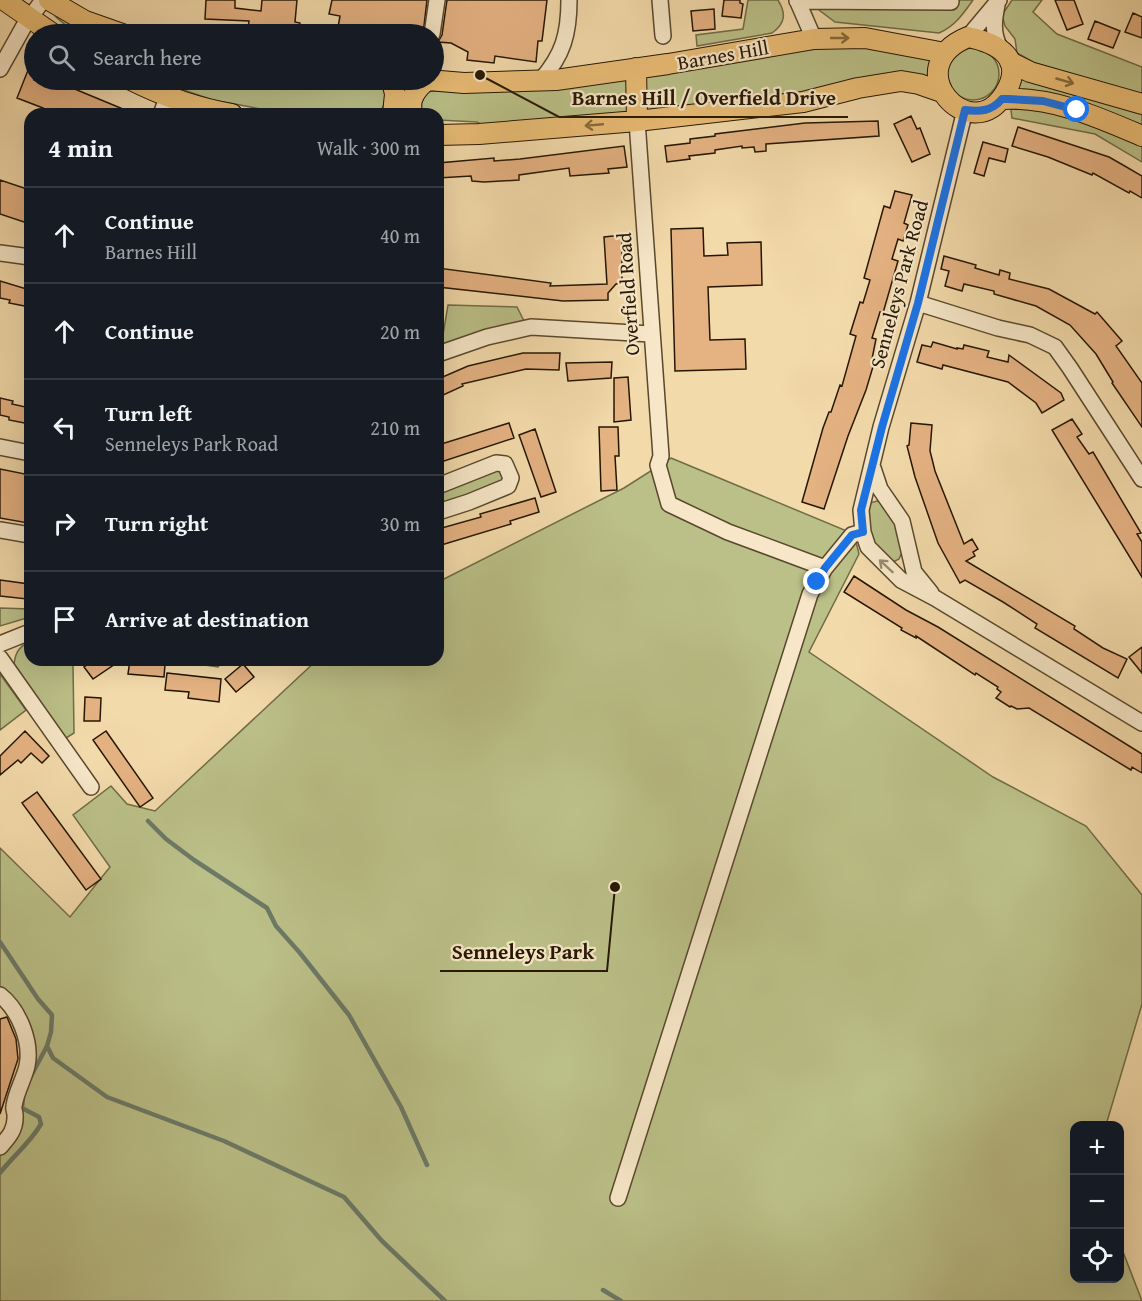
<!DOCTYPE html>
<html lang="en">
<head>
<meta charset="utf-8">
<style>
  :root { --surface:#171b24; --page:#20242c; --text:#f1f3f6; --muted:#9ea1a6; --line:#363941 }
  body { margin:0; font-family:"Gentium Book Plus",serif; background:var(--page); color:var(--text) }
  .controls { position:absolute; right:18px; bottom:18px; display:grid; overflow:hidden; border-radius:12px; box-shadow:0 6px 24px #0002 }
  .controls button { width:54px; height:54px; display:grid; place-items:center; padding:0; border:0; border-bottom:2px solid var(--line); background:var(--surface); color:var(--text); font:30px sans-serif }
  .stop { position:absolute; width:18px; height:18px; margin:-14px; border:4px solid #1a73e8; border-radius:50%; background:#fff }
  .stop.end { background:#1a73e8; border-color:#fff; box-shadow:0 2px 6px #0008 }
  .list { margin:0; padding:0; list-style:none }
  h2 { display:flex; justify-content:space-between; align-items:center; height:78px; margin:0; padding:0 24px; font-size:26px }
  h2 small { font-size:20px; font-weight:400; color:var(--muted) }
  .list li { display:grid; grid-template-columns:39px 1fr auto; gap:18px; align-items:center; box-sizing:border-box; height:96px; padding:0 24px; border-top:2px solid var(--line) }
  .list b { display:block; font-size:22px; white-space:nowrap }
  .list p { margin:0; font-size:20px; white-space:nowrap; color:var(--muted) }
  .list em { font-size:20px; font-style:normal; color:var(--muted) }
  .icon { flex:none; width:33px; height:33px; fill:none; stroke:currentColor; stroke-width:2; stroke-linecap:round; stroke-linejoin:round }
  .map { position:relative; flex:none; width:1142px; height:1301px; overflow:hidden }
  .search { position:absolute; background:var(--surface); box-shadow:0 6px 24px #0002; left:24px; top:24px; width:420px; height:66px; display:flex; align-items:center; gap:15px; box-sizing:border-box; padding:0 21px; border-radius:33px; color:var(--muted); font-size:22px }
  .panel { position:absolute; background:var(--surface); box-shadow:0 6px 24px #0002; left:24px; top:108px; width:420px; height:558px; border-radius:18px }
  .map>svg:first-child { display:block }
  .green { fill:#bbc088; stroke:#706c46; stroke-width:1.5 }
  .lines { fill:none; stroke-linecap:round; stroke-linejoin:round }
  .stream { stroke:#6c7966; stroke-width:4.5 }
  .building { fill:#e5b282; stroke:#261703; stroke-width:1.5 }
  .minor-casing { stroke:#59482d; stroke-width:18 }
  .major-casing { stroke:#261703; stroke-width:22 }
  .minor { stroke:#f7e7c8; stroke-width:15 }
  .major { stroke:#eabd75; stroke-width:20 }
  .oneway { stroke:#886a3c }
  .oneway2 { stroke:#99896f }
  .route { stroke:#1a73e8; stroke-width:8 }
  .labels { text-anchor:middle; stroke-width:4.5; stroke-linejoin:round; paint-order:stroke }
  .street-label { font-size:20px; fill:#261703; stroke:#f7e7c8 }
  .leader { fill:none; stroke:#261703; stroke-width:2 }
  .callout-dot { fill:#261703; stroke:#f7e7c8; stroke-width:2 }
  .callout-label { font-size:21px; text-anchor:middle; font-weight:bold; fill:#261703; stroke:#f7e7c8; stroke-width:4.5; stroke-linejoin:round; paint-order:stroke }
</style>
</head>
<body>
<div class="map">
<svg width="1142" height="1301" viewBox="0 0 1142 1301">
  <rect width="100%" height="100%" fill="#f3daaa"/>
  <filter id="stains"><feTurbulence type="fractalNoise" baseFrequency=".00333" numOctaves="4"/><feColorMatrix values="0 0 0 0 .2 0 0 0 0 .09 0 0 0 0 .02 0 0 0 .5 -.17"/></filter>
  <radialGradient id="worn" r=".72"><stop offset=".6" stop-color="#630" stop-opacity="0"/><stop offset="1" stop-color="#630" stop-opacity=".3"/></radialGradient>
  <!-- green -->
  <path class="green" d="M748,0H778C786,13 786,23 772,33L697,46L696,35L743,29Z
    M813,0H973C963,14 955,26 939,33L835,22L819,10Z
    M1012,0H1042L1033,12L1057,34L1142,67V95L1035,63L1017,53L1015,39L1005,26L1002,15Z
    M56,17H61L109,34H76Z
    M824,44H863L932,56L928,77L835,85L780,97L487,128L477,122L438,120V114H423L420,110L418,99L426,92Z
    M947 74a26 26 0 1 1 52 0a26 26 0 1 1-52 0Z
    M1016,73L1142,108V125C1101,107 1058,94 1014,89Z
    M154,80H370L381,83C387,93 386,104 379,114L282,113L213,100Z
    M1013,105L1051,110L1142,140V162L1095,134L1012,118L1011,110Z
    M448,305L517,307L525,323L441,347Z
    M671,458L854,534L859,554L809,652L993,777L1086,826L1142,895V1004L1106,1125L1074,1126V1278H1120V1244L1142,1301H0V1156L18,1131L32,1050L21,1006L0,989V848L70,917L110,867L73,815L111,786L127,804L155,811L317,660H438V582L624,488Z
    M498,465L510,478L438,508V488Z
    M877,501L886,504L891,512L903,550L899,559L893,562C866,541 861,538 870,503Z
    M0,608L30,609V617L0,626Z
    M30,641V660H78L73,664L74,733L63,740L14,669C14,655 17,648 30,641Z
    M171,660H224L218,667Z
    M0,674L26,710L0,730Z"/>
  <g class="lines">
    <!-- stream -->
    <path class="stream" d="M148,821L166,839L194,860L267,908L276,926L300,953L349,1015L401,1107L427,1165
      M0,942L38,999L52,1015L51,1032L47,1046L53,1058L107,1097L224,1141L344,1197L382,1241L445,1301
      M30,1078L47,1046
      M0,1173C13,1156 30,1143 41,1124L39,1117L22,1108L23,1097
      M603,1290L621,1301"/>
  </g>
  <!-- building -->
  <path class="building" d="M206,0H235V8L261,11L262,0H297L295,22L300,23L299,34H267L268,30L248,28L249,21L205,19Z
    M332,0H427L423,34L337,33L340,16L329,14Z
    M447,0H547L542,41H538L536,62L495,56L494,63L467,60L468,52L451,43L438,42L442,35Z
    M724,0H740V3L743,4L741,18L722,16Z
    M1055,0H1074L1083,24L1067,30Z
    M714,9L715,29L693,31L691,11Z
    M1133,13L1142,17V38L1125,32Z
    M1095,21L1120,31L1113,48L1088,39Z
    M34,55V80H53L135,114H40L43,108L17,98Z
    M911,116L917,129L920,128L930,154L912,162L894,124Z
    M878,121L879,136L766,144V151L755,152L754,147L742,148V146L715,150V153L689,156L690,159L667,162L665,146L690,143V139L715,136V134L805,123Z
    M1018,127L1109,157L1123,165L1142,176V198L1130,191L1129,193L1093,173L1092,175L1048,157L1012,146Z
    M983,142L1008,149L1005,162L989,158L984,176L974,173Z
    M624,146L627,167L608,169L609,173L570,176L569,168L519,175V180L484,182L472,181L471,176L438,178V163L494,158V161L520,159Z
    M0,180L30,190V224L0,214Z
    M895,191L912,195L904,223L908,225L903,241L898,239L892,259L898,261L883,313L880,312L872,338L876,339L872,359L875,360L866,390L848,436L824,509L802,502L823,428L829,412H831L840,385L842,386L856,336L850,334L860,302L863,303L870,280L864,278L884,206L890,208Z
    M703,228L704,256L728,255L727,243L761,242L762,285L708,287L710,340L745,339L746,369L675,371L671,229Z
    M622,235V283L616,284L608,293V300L563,301L438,287V268L551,283L550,286L607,284L604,237Z
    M944,256L976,265L975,268L999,275L1000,270L1010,273L1009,279L1049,289L1095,314L1097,312L1122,341L1116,346L1142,383V427L1112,383L1113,382L1096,354L1070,325L1036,306L994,294V291L964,284L962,291L945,286L949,271L941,269Z
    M0,281L30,290V307L9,303L10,300L0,298Z
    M933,342L957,349V348L963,349L964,345L989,351L987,357L1008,362L1009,355L1061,393L1064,400L1042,413L1036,403L1008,382L943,365L942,369L917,362L922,345L931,347Z
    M523,353H560L559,370L526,369L462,384L463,386L441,396L438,389V379L468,366Z
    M612,362L611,378L568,381L566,363Z
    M628,377L631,420L614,422V378Z
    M0,398L13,401L12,404L30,408V424L9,420V417L0,415Z
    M1072,419L1082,434L1077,437L1089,454L1093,452L1141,533L1137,534L1142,542V577L1052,430Z
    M509,423L514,438L438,463V445Z
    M911,423L932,425L930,451L935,471L964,544L972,539L978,549L973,552L975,556L966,561L1075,626L1074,629L1103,648L1127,659L1118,678L1035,628L1037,624L1003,602L965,580L960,583L938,543L915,477L907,446L909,445Z
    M599,427H618L619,456H615L617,490L601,491Z
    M535,429L556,492L541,497L519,435Z
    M0,469L30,475V492L26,512H30L28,523L0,518Z
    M535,498L539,512L510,521L511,524L438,546V529L481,517L480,514Z
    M854,576L906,610L938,627L1142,754V773L1132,767L1131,770L1029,708L1017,709L1011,706L1010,707L996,698L1001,692L997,689L998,687L976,673L975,675L916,636V638L901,630L902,628L844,592Z
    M0,580L29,584L27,599L0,596Z
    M1142,647V673L1129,657Z
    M94,660H121L93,679L84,667Z
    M130,660H156V663L165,664L164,677L128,674Z
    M243,664L254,677L236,692L225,679Z
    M167,673L221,679L219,702L188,698L189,692L165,690Z
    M85,697L101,698L100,721H84Z
    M25,731L49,756L42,763L31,753L21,763L18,760L0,775V756Z
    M106,731L153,798L140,807L93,740Z
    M37,792L101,879L86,890L22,803Z
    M7,1017L16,1039L18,1059L0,1114V1019Z"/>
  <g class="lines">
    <!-- minor casing -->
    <g class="minor-casing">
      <path id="minor" d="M660,0L663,36
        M797,0L814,39
        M797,1L951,2
        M997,5C994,20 992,33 1000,48
        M432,34L437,0
        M968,37L999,0
        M0,69L24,26L43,0
        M541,80C563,55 569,34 569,0
        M965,110L918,303L881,427L861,510L863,532L868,547L901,580L935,598L1142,723
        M161,114L168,96
        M637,121L661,456L658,465L669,504L728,532L825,568L852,535L863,532
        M0,253L30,257
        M918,303L998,328L1030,335L1055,347L1070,368L1142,479
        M438,354L487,337L531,327L651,334
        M0,447L30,453
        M873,468L880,489L902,521L914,572L931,593
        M438,486L496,463L505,464L511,478L508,486L469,502L438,512
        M0,530L30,535
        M0,644L30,632
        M0,658L91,787
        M0,995C19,1010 32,1042 27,1066C24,1079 16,1092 14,1106C13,1109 15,1111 15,1115C16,1129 9,1137 0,1147
        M618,1198L810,594L825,568"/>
    </g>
    <!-- major casing -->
    <g class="major-casing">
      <path id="major" d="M4,0L53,34
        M49,0L85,21L122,34
        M968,37C998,43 1026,59 1005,93C971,150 896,67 968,37Z
        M1010,62L1030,72L1142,104
        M636,68L637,121
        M131,80C163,96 196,108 232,114
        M388,80L392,81L395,94L393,114
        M428,80L464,83L556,80L668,64L814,39L865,38L945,53
        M1002,99C1051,96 1098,117 1142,136
        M413,114C407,101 417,87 428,80
        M438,135L479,134L637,121L803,102L858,88L901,81L919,84L942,92"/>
    </g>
    <!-- minor -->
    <use href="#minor" class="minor"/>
    <!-- major -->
    <use href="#major" class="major"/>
  </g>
  <!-- one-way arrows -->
  <defs><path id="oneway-shaft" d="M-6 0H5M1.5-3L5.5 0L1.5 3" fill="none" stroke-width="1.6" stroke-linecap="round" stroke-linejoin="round" transform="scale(1.5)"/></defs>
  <g class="oneway">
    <use href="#oneway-shaft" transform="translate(840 38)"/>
    <use href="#oneway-shaft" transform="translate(1065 81) rotate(16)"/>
    <use href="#oneway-shaft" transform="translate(594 125) rotate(175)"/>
  </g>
  <use class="oneway2" href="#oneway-shaft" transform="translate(886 566) rotate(-137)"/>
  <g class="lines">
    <!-- route -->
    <path class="route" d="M817,582L825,568L852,535L863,532L861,510L882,427L918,303L965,110C980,112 992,111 1002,99H1008L1043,101L1077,110"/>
  </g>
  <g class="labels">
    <!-- street labels -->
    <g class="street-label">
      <text transform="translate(723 55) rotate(-10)" y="7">Barnes Hill</text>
      <text transform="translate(899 284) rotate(-75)" y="7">Senneleys Park Road</text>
      <text transform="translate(628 294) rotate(-94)" y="7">Overfield Road</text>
    </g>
  </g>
  <!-- callouts -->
  <path class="leader" d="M480 75L559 117H848M615 887L607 971H440"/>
  <g class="callout-dot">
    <circle cx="480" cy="75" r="6"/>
    <circle cx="615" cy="887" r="6"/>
  </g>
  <g class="callout-label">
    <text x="704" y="105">Barnes Hill / Overfield Drive</text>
    <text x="523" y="959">Senneleys Park</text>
  </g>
  <rect width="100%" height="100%" filter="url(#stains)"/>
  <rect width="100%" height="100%" fill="url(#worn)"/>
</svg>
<div class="controls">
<button>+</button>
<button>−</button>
<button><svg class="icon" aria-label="locate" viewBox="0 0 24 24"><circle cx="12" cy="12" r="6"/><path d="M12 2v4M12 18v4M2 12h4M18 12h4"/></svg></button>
</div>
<div class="stop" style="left:1077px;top:110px"></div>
<div class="stop end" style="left:817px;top:582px"></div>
<div class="search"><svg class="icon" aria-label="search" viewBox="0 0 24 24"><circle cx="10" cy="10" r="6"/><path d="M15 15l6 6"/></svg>Search here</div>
<section class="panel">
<h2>4 min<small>Walk · 300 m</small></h2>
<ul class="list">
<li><svg class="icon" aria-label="ahead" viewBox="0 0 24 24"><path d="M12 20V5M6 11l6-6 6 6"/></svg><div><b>Continue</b><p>Barnes Hill</p></div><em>40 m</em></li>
<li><svg class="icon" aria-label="ahead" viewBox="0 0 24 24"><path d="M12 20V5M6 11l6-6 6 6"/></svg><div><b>Continue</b></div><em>20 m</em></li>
<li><svg class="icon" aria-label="left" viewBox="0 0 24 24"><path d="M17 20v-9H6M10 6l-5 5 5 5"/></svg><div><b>Turn left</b><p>Senneleys Park Road</p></div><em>210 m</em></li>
<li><svg class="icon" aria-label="right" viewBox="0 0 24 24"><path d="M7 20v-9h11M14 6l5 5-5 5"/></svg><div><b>Turn right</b></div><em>30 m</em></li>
<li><svg class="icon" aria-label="arrive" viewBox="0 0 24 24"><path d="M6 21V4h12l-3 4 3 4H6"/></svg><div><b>Arrive at destination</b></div></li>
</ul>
</section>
</div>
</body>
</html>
